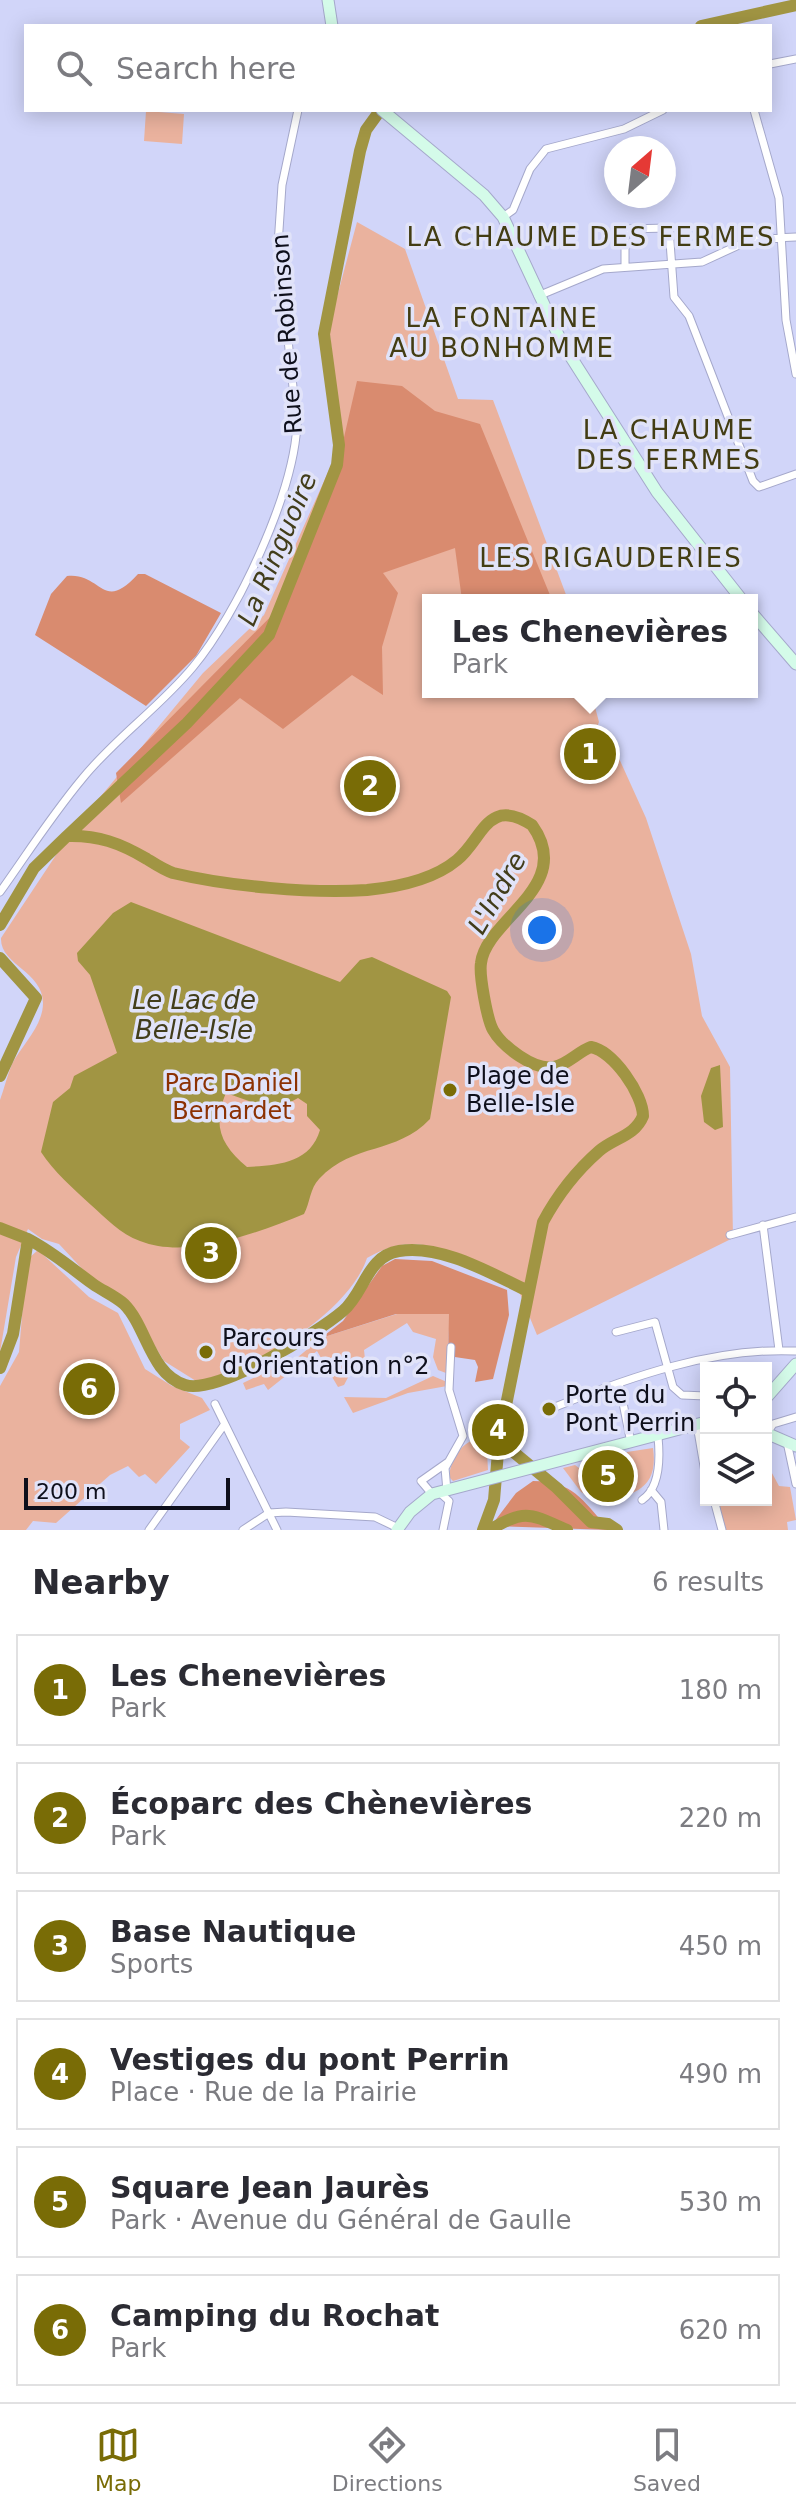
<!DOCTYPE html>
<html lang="en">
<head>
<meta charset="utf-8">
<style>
  :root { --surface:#fff; --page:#f2f2f3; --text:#2b2b33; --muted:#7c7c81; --line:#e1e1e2; --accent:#796c06 }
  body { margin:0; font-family:"DejaVu Sans",sans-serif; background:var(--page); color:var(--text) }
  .controls { position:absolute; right:24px; bottom:24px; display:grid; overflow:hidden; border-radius:0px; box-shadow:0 4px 20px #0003 }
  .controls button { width:72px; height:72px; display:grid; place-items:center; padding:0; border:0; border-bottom:2px solid var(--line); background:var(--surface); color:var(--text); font:40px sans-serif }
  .compass { position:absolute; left:604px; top:136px; width:72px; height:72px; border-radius:50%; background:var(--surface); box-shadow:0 4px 20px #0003; rotate:28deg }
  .scale { position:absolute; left:24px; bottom:20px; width:206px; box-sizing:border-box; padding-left:8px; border:4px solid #0e0f1b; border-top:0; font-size:22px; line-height:28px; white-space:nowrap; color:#0e0f1b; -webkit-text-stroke:6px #e1e3f9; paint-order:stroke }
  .you { position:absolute; left:542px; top:930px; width:28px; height:28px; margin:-20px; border:6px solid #fff; border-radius:50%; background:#1a73e8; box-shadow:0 0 0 12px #1a73e833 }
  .badge { display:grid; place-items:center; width:52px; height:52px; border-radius:50%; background:var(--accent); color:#fff; font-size:26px; font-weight:700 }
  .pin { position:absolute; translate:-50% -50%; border:4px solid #fff; box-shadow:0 2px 8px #0006 }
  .popup { position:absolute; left:422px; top:594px; width:336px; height:104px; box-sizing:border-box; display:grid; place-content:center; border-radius:0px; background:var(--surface); filter:drop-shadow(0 2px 6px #0005); font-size:26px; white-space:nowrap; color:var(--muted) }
  .popup b { font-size:30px; color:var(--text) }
  .popup::after { content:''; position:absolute; left:50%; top:100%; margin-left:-16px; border:16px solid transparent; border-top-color:var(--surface) }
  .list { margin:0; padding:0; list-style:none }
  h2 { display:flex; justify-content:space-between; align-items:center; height:104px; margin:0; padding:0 32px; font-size:34px }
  h2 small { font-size:26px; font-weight:400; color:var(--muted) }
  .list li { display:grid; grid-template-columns:52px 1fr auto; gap:24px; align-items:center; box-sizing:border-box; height:112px; margin:0 16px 16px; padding:0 16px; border:2px solid var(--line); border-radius:0px }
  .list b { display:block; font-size:30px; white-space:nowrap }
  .list p { margin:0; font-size:26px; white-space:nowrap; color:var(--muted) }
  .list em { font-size:26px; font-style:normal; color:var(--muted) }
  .icon { flex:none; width:44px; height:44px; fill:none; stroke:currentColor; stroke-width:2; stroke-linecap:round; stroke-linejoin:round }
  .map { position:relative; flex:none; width:796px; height:1530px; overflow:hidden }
  .search { position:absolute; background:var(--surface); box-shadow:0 4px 20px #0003; left:24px; right:24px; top:24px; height:88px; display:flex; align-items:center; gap:20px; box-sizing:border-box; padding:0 28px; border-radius:0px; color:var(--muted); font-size:30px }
  .sheet { height:872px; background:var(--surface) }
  nav { display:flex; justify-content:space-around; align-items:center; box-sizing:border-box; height:112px; border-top:2px solid var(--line); background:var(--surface); font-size:22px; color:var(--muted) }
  nav a { display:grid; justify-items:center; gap:4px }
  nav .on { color:var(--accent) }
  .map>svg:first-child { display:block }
  .green { fill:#eab29e }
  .forest { fill:#d98b6f }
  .water { fill:#a19543; fill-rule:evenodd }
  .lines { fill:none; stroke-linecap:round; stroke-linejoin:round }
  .river { stroke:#a19543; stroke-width:12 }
  .minor-casing { stroke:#a5a8cb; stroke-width:9 }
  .secondary-casing { stroke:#a5a8cb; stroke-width:13 }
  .minor { stroke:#fff; stroke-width:7 }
  .secondary { stroke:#d4fbe9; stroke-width:11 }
  .poi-dot { fill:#796c06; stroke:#e1e3f9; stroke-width:3 }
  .labels { text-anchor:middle; stroke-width:7; stroke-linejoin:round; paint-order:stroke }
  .street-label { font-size:24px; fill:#0e0f1b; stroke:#e1e3f9 }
  .poi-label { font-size:24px; fill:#0e0f1b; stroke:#e1e3f9; text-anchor:start }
  .park-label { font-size:24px; fill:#8c3103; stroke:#e1e3f9 }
  .neighbourhood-label { font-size:26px; letter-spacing:2px; fill:#433d13; stroke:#e1e3f9 }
  .water-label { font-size:26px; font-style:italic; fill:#423d1a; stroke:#e1e3f9 }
</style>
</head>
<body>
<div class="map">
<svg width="796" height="1530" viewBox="0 0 796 1530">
  <rect width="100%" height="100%" fill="#d1d5f9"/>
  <!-- green -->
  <path class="green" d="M146,111L184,114L182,144L144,141Z
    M357,222L405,249L458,399L493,400L568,600H428V692H591L599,722L595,732L617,754L646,818L691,954L702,1016L730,1067L733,1238L537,1335L514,1279C456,1276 437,1218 367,1258C349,1313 252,1372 196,1381L164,1361L128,1302L87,1274L59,1244L42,1239L28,1229L16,1257L0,1352V1100C4,1089 7,1076 12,1064C22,1045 43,1026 43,1003C43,971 0,965 1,938L62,846L70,841L72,831L203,673L264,615L342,441L329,327Z
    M38,1250L89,1297L118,1313L145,1369L172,1386L202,1398L210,1410L180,1424V1439L190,1447L156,1484L145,1474L139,1477L128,1466L110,1475L56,1523L33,1521L26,1530H0V1386L19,1352L25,1279L29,1258Z
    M397,1314H450L446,1373L438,1370L433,1357L436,1339L413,1332L407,1323L364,1350L365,1359L352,1370L344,1385L338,1387L317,1351L268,1390L264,1384L246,1390L243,1383L298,1357L321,1338Z
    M433,1376L447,1382V1386L408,1393L353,1413L344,1397L386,1398Z
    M486,1434L488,1470L453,1481L449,1477C452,1452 464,1442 486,1434Z
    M653,1448C659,1490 633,1494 601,1503L581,1492L563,1468L575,1465L579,1468L625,1458L627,1452Z
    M766,1462L779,1486L790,1487L796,1520L787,1522L788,1530H725L716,1500H766Z"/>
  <!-- forest -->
  <path class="forest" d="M357,381L402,386L435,411L480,424L552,600H462L455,548L383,573L398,593L382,647L383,695L352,675L283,729L240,698L121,803L116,773L287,600L342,446Z
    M138,574H145L221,613L196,656L146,706L35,635L51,594L67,576C102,572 102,614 138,574Z
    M395,1259L432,1261L507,1290L509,1315L493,1379L475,1382L478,1367L475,1360L448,1356L449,1314H396L321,1338L343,1321L382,1266Z
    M533,1481C576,1482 582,1501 610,1530L491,1526L516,1493Z"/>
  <!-- water -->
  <path class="water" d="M131,902L340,982L360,960L372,957L447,991L451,997L430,1119C396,1155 354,1142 319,1179C310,1188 310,1203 304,1214C257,1233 188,1260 140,1241C120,1234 106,1218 91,1205C74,1189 53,1171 41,1152L53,1102L70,1088L74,1076L117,1053L90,975L78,961L77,953L113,913ZM226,1093L260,1105L262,1110H276L298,1098L307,1104V1116L320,1130C310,1164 277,1165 247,1167C221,1145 212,1126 226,1093Z
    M720,1065L723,1127L715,1130L704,1122L701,1096L711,1068Z"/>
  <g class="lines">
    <!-- river -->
    <path class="river" d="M701,26L796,5
      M67,836L187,723L269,635L337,465L339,445L324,334L360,151L366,130L379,112
      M0,925L34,868L67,836C98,835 120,843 147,859C155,864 164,870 173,873C227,886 312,894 367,890C398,887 433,880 457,860C483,839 487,796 532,825C576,886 486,919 481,963C479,975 487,1019 493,1030C502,1046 534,1071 554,1067C567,1065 579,1051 591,1047C613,1051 643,1094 643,1116C635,1136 614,1138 599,1151C575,1172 558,1194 543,1222L499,1440L494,1500L483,1530
      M0,958L36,998L0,1076
      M0,1228L28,1239
      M0,1368L13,1334L28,1239C53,1252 71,1268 93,1284C103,1291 115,1296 124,1304C147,1327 150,1374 185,1385C217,1395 317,1333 343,1311C365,1292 367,1256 399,1251C441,1244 490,1273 526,1290
      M499,1440L557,1488L591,1522L608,1524L617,1530
      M490,1530C525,1508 531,1514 567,1530"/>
    <!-- minor casing -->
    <g class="minor-casing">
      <path id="minor" d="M770,64L796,59
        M754,110L779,198L786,320L796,374
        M503,217L513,210L530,169L546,149L624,129L663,110
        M625,266V229L669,228L674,297L689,316L753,481L759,487L796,474
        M538,296L603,269L702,262L752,239L796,237
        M0,892C27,854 52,815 82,779C115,738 159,708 193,667C238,613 293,495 297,425L278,245L282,185L298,110
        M763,1225L779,1350
        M730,1235L796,1217
        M616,1332L655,1322L673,1387L682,1395L706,1396
        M619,1383L631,1443
        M215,1404L277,1530
        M555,1407C630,1377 714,1347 796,1351
        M697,1425L706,1478
        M767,1433L773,1424L796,1417
        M787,1442L796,1484
        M651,1490L661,1502L664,1530
        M447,1491L445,1468L463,1436L449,1390L451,1347
        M440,1493L449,1501L443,1530
        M432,1494L421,1481L448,1462
        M642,1500C660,1488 660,1457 658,1437
        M714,1500L722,1530
        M149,1530L224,1425
        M243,1530L269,1513L286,1512L375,1517L398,1528"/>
    </g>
    <!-- secondary casing -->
    <g class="secondary-casing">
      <path id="secondary" d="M328,0L332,26
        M382,110L484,195L503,217L562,343L657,492L742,600
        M752,613L796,664
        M766,1398L796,1364
        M766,1433L796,1446
        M397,1530L410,1512L432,1494L706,1422"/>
    </g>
    <!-- minor -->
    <use href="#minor" class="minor"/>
    <!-- secondary -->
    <use href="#secondary" class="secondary"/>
  </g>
  <!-- markers -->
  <g class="poi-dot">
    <circle cx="450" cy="1090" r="8"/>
    <circle cx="206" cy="1352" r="8"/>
    <circle cx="549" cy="1409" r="8"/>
  </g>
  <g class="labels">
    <!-- street labels -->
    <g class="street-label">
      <text transform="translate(287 334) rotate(-94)" y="8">Rue de Robinson</text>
    </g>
    <!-- poi labels -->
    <g class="poi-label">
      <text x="466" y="1084">Plage de<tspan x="466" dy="28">Belle-Isle</tspan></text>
      <text x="222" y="1346">Parcours<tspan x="222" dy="28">d'Orientation n°2</tspan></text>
      <text x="565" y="1403">Porte du<tspan x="565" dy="28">Pont Perrin</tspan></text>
    </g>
    <!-- park labels -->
    <g class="park-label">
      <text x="232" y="1091">Parc Daniel<tspan x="232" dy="28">Bernardet</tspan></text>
    </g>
    <!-- neighbourhood labels -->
    <g class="neighbourhood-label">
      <text x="591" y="246">LA CHAUME DES FERMES</text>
      <text x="502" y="327">LA FONTAINE<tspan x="502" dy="30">AU BONHOMME</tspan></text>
      <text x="669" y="439">LA CHAUME<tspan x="669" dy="30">DES FERMES</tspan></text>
      <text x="611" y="567">LES RIGAUDERIES</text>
    </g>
    <!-- water labels -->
    <g class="water-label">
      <text transform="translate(277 549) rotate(-67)" y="9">La Ringuoire</text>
      <text transform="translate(497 893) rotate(-60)" y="9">L'Indre</text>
      <text x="194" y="1009">Le Lac de<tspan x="194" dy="30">Belle-Isle</tspan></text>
    </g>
  </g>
</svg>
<div class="controls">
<button><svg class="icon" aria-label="locate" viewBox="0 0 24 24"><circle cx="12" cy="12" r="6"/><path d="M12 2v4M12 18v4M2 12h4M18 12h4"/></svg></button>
<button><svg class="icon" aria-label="layers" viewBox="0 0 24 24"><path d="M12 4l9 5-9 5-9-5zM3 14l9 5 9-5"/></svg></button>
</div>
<svg class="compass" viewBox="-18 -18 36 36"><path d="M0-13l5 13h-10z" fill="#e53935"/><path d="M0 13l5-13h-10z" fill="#7c7c81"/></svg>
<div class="scale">200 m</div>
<div class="you"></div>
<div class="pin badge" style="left:590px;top:754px">1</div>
<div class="popup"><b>Les Chenevières</b>Park</div>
<div class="pin badge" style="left:370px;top:786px">2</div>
<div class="pin badge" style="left:211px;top:1253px">3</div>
<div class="pin badge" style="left:498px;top:1430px">4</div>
<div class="pin badge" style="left:608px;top:1476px">5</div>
<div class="pin badge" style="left:89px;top:1389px">6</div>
<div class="search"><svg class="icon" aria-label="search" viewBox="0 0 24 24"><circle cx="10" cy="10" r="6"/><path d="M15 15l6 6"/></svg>Search here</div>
</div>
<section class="sheet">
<h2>Nearby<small>6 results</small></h2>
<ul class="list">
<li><span class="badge">1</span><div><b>Les Chenevières</b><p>Park</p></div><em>180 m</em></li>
<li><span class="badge">2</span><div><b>Écoparc des Chènevières</b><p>Park</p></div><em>220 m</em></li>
<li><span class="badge">3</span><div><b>Base Nautique</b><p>Sports</p></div><em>450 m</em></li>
<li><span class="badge">4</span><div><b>Vestiges du pont Perrin</b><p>Place · Rue de la Prairie</p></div><em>490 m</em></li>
<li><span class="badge">5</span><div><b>Square Jean Jaurès</b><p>Park · Avenue du Général de Gaulle</p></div><em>530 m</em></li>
<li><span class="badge">6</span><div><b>Camping du Rochat</b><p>Park</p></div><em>620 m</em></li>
</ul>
</section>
<nav>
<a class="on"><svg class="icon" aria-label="map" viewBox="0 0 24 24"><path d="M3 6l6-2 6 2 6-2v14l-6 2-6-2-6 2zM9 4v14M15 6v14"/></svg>Map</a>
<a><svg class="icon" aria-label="directions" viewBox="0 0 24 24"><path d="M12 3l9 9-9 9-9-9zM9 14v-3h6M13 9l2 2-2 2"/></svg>Directions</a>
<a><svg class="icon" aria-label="saved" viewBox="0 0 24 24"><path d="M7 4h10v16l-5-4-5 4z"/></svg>Saved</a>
</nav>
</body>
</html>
